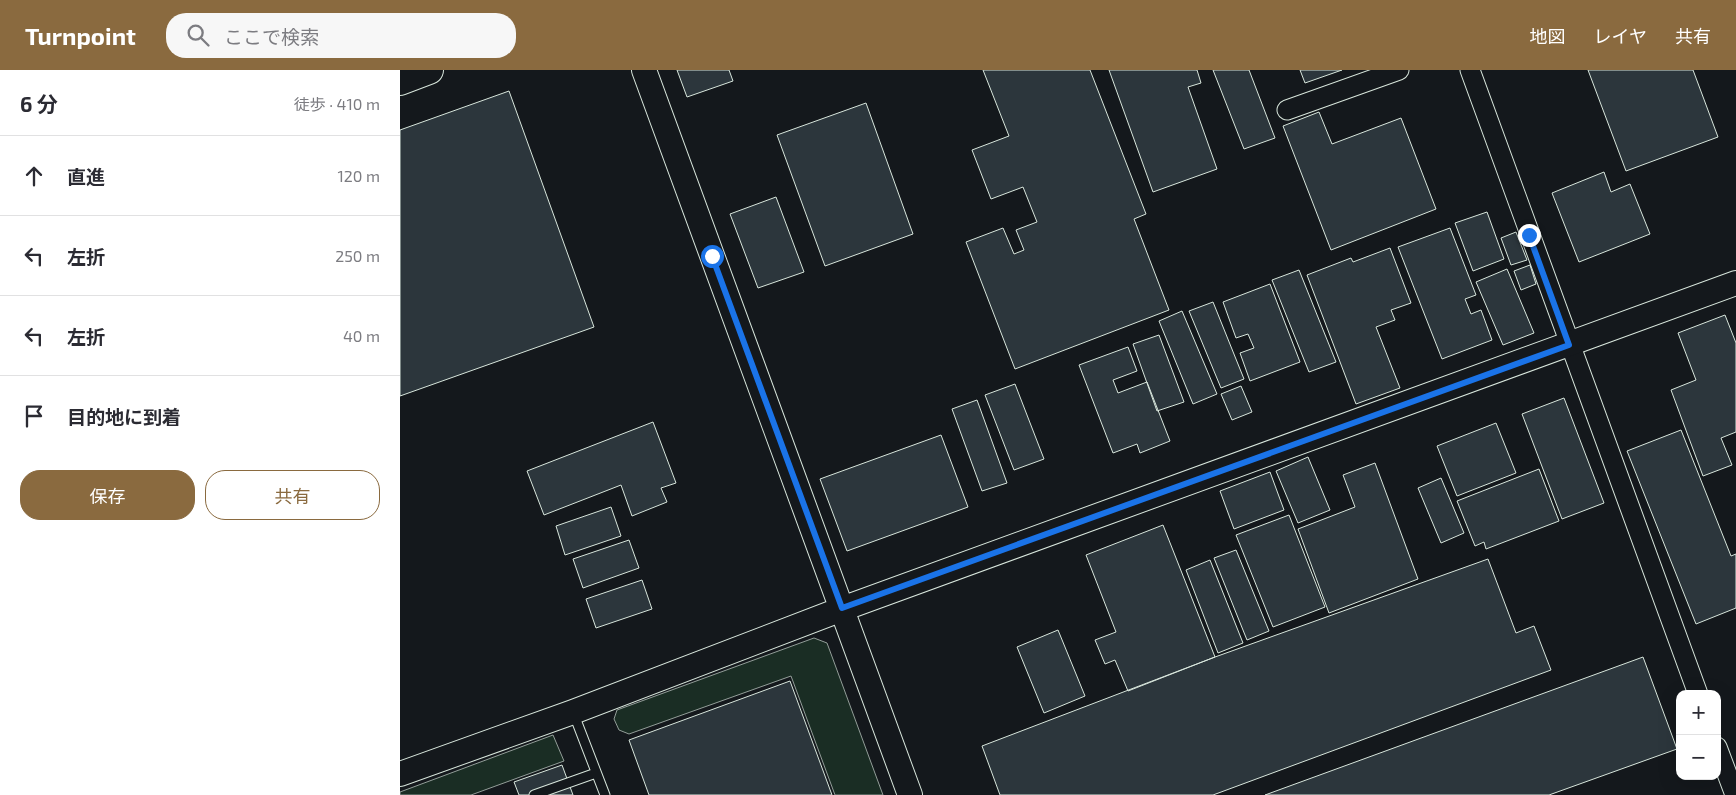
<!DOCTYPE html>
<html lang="ja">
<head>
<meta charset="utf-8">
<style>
  :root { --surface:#fff; --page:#f7f7f7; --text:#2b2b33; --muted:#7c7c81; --line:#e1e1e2; --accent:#8a6a3f }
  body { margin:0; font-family:"Exo 2","Noto Sans JP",sans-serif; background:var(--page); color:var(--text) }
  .controls { position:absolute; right:15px; bottom:15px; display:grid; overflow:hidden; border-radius:10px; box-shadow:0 5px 20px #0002 }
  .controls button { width:45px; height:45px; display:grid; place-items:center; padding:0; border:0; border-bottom:1px solid var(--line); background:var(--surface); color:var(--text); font:25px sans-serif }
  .stop { position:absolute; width:15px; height:15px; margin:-11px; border:4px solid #1a73e8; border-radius:50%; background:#fff }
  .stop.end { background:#1a73e8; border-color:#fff; box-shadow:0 1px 5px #0008 }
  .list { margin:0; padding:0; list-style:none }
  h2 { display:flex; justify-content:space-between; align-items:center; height:65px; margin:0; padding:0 20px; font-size:21px }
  h2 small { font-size:16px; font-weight:400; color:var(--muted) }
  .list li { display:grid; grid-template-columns:32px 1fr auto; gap:15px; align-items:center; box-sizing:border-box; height:80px; padding:0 20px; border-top:1px solid var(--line) }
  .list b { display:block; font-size:19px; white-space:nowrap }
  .list em { font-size:16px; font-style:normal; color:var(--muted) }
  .actions { display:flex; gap:10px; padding:15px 20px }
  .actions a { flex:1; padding:11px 0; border:1px solid var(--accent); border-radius:20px; text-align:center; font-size:18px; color:var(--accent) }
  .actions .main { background:var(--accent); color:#fff }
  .icon { flex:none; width:28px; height:28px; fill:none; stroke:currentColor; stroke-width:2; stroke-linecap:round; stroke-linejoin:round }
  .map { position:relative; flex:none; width:1336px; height:725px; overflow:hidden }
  header { display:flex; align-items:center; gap:30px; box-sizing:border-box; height:70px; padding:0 25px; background:var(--accent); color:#fff }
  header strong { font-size:24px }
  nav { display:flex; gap:28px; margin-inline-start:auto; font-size:18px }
  .search { width:350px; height:45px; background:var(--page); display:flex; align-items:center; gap:12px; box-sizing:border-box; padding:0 18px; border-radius:20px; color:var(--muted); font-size:19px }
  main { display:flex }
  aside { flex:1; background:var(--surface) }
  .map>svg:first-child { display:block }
  .green { fill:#1a2d24; stroke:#939e99 }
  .building { fill:#2c363c; stroke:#d8e6dc }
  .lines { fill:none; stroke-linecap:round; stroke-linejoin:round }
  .service-casing { stroke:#d8e6dc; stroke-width:11 }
  .minor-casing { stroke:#d8e6dc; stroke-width:21 }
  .tertiary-casing { stroke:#d8e6dc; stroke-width:26 }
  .trunk-casing { stroke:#d8e6dc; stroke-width:30 }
  .service { stroke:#14181c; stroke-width:9 }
  .minor { stroke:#14181c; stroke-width:19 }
  .tertiary { stroke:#14181c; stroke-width:24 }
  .trunk { stroke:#14181c; stroke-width:28 }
  .route { stroke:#1a73e8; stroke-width:6 }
</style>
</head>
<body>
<header>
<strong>Turnpoint</strong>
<div class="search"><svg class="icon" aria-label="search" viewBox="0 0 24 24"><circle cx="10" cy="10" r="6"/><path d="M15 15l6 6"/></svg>ここで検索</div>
<nav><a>地図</a><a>レイヤ</a><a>共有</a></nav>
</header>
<main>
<aside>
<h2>6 分<small>徒歩 · 410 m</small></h2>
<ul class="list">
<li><svg class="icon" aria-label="ahead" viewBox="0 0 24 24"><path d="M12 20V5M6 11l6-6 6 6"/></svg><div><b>直進</b></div><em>120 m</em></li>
<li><svg class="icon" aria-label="left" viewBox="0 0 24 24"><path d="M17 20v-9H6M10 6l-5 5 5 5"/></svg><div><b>左折</b></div><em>250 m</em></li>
<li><svg class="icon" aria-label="left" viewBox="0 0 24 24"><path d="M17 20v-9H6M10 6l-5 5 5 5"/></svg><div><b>左折</b></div><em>40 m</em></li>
<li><svg class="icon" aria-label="arrive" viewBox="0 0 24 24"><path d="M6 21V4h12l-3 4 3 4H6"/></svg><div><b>目的地に到着</b></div></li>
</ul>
<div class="actions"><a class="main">保存</a><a>共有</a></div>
</aside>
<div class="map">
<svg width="1336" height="725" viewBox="0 0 1336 725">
  <rect width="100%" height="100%" fill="#14181c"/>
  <!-- green -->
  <path class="green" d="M414,568L427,573L483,725H435L391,606L229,664L219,660L214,649L217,640Z
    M153,665L164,691L71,725H0V722Z"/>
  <!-- building -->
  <path class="building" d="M277,0H329L333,11L287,27Z
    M583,0H690L746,144L734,149L769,240L615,299L566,172L603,158L614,184L624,180L616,160L637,152L623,117L591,129L572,80L609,66Z
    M709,0H797L801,13L788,17L817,99L753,122Z
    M813,0H849L875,68L844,79Z
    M900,0H942L905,13Z
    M1188,0H1293L1318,67L1226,101Z
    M109,21L194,257L0,326V60Z
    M466,33L513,164L425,196L377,65Z
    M919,42L932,74L1001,48L1036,139L931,180L883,56Z
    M1204,102L1211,122L1230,114L1250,164L1179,192L1152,123Z
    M376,127L404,202L358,218L330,144Z
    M1087,142L1104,189L1073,201L1055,153Z
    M1050,158L1076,225L1065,229L1071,244L1081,240L1092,270L1042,289L998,177Z
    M1116,162L1127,190L1111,195L1101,168Z
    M990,178L1011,233L991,240L995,250L976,257L1000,318L956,334L907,205L951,188L953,192Z
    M1130,195L1136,214L1121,220L1114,201Z
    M1107,199L1134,263L1103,275L1076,212Z
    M899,200L936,292L909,302L872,210Z
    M870,214L900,292L850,311L840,283L854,278L848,264L836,268L823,232Z
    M813,232L844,309L821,318L789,241Z
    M782,241L817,324L793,334L759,251Z
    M1325,245L1336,273V362L1321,368L1332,395L1303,406L1271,320L1296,310L1278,263Z
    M759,265L784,332L757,341L733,274Z
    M728,277L737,301L713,310L718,323L747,312L770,371L740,383L737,374L713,383L679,295Z
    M615,314L644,389L614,400L585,325Z
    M841,316L852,342L832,350L821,324Z
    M1164,328L1204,433L1162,449L1122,344Z
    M577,330L607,413L582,421L552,339Z
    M253,352L276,413L261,418L267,432L232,446L221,415L144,445L127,401Z
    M1096,353L1116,403L1057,426L1037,376Z
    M1281,360L1331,486L1336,484V538L1296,554L1227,381Z
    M541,365L568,437L447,481L420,409Z
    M908,387L930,440L898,453L876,401Z
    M975,393L1018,509L929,543L898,459L955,437L943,405Z
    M1139,399L1159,451L1086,479L1084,472L1075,476L1057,431Z
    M870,402L884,440L834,459L820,421Z
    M1041,408L1064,463L1041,473L1018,418Z
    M211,437L221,466L165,485L156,456Z
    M889,445L925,537L873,557L836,465Z
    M763,455L815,587L728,621L715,590L705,594L695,570L716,562L686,485Z
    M229,470L239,498L183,518L173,489Z
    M836,480L869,561L847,570L814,488Z
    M1088,489L1116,563L1134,556L1151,600L813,725H600L582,676L815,587Z
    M810,490L843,573L818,583L786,500Z
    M242,510L252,539L196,558L186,529Z
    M658,560L685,626L644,643L617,577Z
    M1243,587L1277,679L1149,725H865Z
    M390,611L432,725H249L229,670Z
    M162,695L173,725H119L114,712Z"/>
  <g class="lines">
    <!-- service casing -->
    <g class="service-casing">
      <path id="service" d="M173,642L205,725
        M134,725L196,703"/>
    </g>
    <!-- minor casing -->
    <g class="minor-casing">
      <path id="minor" d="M1070,0L1298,624
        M887,40L999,0
        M1317,677L1335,725"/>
    </g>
    <!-- tertiary casing -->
    <g class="tertiary-casing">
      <path id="tertiary" d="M244,0L510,725
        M0,704L173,642L442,539L1336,213"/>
    </g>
    <!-- trunk casing -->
    <g class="trunk-casing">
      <path id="trunk" d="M0,11L29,0"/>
    </g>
    <!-- service -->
    <use href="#service" class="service"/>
    <!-- minor -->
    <use href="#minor" class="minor"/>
    <!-- tertiary -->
    <use href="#tertiary" class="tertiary"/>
    <!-- trunk -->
    <use href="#trunk" class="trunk"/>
  </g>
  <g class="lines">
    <!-- route -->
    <path class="route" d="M312,186L442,538L1169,275L1129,165"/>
  </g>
</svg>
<div class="controls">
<button>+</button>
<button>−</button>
</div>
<div class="stop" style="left:312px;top:186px"></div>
<div class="stop end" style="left:1129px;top:165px"></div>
</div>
</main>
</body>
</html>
